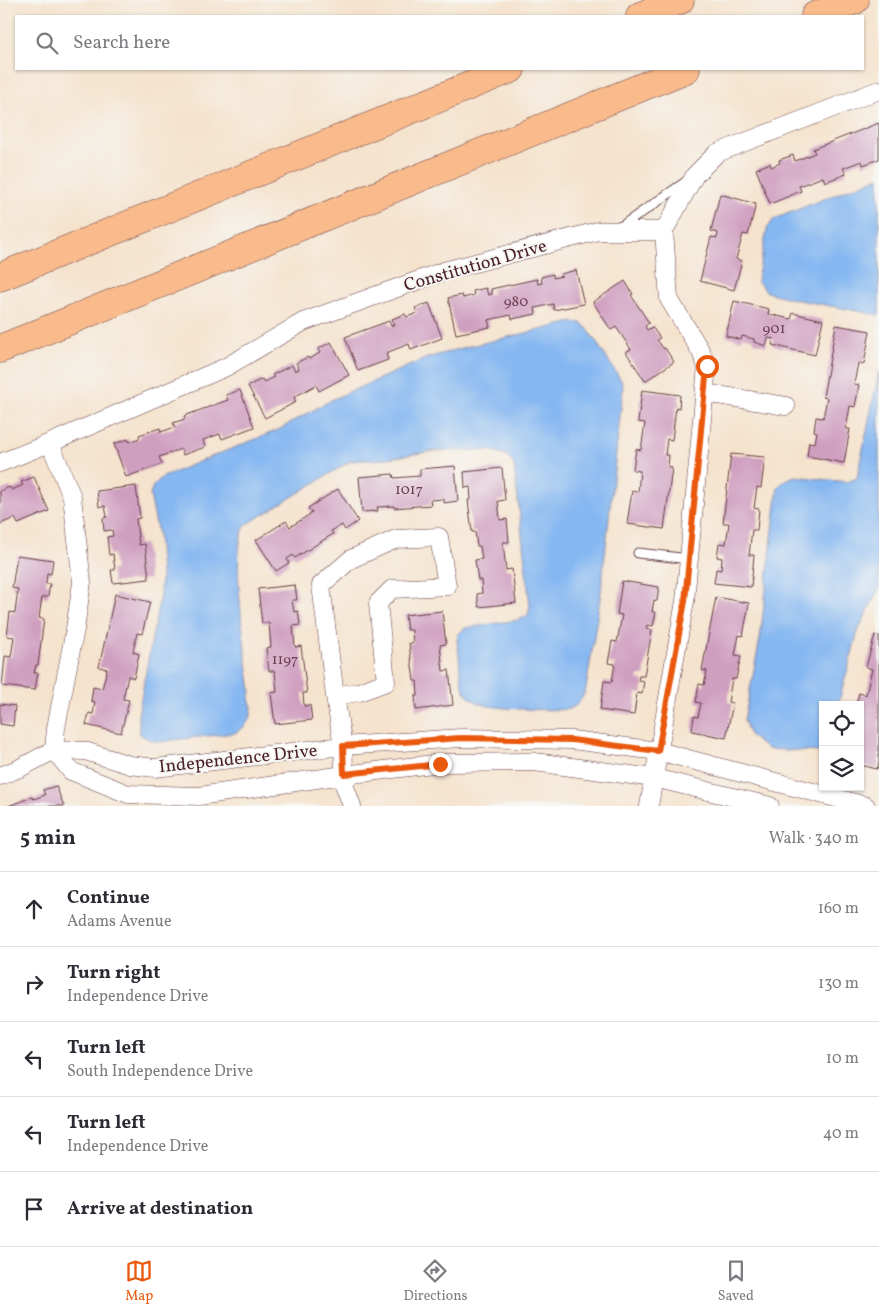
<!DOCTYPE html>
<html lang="en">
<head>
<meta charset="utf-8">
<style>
  :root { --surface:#fff; --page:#f2f2f3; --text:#2b2b33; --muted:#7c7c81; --line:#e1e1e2; --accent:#ea580c }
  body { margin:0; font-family:Vollkorn,serif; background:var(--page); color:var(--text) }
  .controls { position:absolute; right:15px; bottom:15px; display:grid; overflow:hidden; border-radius:0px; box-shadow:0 1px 4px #0004 }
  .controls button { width:45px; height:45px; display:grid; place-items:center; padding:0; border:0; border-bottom:1px solid var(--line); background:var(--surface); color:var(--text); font:25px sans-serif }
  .stop { position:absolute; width:15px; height:15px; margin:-11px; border:4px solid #ea580c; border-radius:50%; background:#fff }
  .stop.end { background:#ea580c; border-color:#fff; box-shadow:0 1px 5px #0008 }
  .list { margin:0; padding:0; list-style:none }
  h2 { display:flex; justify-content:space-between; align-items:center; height:65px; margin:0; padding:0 20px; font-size:21px }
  h2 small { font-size:16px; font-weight:400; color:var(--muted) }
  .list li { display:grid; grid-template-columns:32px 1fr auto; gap:15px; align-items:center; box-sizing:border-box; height:75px; padding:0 20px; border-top:1px solid var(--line) }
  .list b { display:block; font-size:19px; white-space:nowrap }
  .list p { margin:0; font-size:16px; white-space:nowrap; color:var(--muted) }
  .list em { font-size:16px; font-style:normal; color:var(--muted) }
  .icon { flex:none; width:28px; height:28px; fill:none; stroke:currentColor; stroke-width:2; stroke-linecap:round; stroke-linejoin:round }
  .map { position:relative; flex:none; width:879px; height:806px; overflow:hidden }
  .search { position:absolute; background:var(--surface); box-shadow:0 1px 4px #0004; left:15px; right:15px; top:15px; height:55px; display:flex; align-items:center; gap:12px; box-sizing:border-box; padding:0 18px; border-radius:0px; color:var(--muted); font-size:19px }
  .sheet { height:440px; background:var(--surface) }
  nav { display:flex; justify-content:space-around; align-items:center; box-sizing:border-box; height:70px; border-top:1px solid var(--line); background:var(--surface); font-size:14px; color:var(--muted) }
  nav a { display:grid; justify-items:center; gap:2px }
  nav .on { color:var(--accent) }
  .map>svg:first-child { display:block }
  .water { fill:#85b7f1; stroke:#686b8e }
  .building { fill:#cf9fc0 }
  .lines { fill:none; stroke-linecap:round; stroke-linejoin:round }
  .lane-casing { stroke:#643c43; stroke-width:11 }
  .street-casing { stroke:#643c43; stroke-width:19 }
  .highway-casing { stroke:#643c43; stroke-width:29 }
  .lane { stroke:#fff; stroke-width:9 }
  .street { stroke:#fff; stroke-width:18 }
  .highway { stroke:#fabb8c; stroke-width:28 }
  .route { stroke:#ea580c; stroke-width:6 }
  .labels { text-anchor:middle; stroke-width:4; stroke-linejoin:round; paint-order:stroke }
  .number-label { font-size:15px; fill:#6b3f50 }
  .street-label { font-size:18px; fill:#4a1f2b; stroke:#f6f6f2 }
</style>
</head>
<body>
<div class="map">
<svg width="879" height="806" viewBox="0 0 879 806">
  <rect width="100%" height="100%" fill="#f6f6f2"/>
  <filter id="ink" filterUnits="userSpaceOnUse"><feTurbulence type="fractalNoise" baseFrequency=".02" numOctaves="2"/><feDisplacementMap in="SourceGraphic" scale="10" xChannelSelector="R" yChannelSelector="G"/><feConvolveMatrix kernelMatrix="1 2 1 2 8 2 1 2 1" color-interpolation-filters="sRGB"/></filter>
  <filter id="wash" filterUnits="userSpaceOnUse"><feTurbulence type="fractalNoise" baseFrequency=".0096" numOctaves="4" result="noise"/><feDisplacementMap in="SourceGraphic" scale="20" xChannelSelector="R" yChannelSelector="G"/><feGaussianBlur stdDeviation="1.12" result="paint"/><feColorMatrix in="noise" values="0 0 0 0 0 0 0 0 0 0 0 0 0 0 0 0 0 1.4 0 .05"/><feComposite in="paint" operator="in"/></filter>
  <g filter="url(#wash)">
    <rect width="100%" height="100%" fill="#f5e3cd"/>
    <!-- water -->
    <path class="water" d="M879,177V315L793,299L767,292L757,281L767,229L774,219Z
      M573,322L581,323L587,328L621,380L623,388L601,592L586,689C583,697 579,706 569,709C558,711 496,709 485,705C478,703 470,699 466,693C460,683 460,666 459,655C457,642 454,636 465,628L518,620L528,615L530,606L514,465L508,456L491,450L435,451L375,460H358L349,462L246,525C228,549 247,659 251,691L249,700L252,706L251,716L245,726L235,733L172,740C162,744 149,741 140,734L138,715L160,595L161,573L158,534L150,495L153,486L161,478L196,463L278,430L333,399L427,358L466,347Z
      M879,371V588L858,631L838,705H823V750L820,752L767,749L750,736L744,720L760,639L778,487L785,480L795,476L847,482L857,478Z"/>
    <g id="blocks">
      <!-- building -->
      <path class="building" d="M879,123V159L863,165L862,161L843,168L846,174L825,182L823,177L799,186L801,191L770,204L756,169L770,163L771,167L780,163L779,160L793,155L795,161L815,153L813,149Z
        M720,194L756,204L748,235L743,234L736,259L742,261L734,290L700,281L711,237L717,238L718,233L711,231Z
        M576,270L584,304L554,310L553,304L535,308L536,314L512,319L511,315L488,320L490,327L456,334L448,298L462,295L463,298L474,295L473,291L486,288L488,295L492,294L491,289L537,279L538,284L542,283L541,277L553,274V278L562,276L561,274Z
        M625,281L633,294L631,295L649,323L645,326L647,330L652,327L660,338L657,340L664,349L665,348L674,362L645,381L626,352L631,349L616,327L611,330L593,302Z
        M734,301L769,309L768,314L791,319L793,313L823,320L815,355L772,345L774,339L768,338L766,346L754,342V339L742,336L741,340L726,336Z
        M429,303L442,338L411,350L409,344L386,353L388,360L358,371L345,337L389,321L391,326L394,325L392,319L405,314L407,317L417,313L415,308Z
        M836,325L870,331L864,364L858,363L854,384L859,385L855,407L850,406L846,429H850L844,463L807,456L809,442L815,443L817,432L814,431L816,417L823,418L827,398L823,397Z
        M331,342L349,375L319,391L316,385L294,397L296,402L265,418L248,386L262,379L264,382L274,377L272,375L292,365L295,371L299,369L296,363L308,357L309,359L320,353L318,349Z
        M240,390L254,427L222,439L220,434L203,440L205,447L183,455L181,449L159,457L162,464L126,477L114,444L128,439L129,442L140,438L139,435L160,428L161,432L175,427L173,423L185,419L184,416L228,400L226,395Z
        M642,390L680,395L679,408L676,407L672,440L667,439L665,455H669L668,467L672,468L664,529L627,524L632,491L638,492L640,471L633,470L636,449L641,450L645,423L638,422Z
        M731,454L765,457L761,488L757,487L754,508L759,509L757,530H752L749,555H754L751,587L714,583L716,569L721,570L722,558L717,557L719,543L726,544L729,523H723Z
        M455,466L458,501L444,503V499L430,500L431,505L394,508V506L377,507L378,511L362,512L359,477L393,474L394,478L420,476V469Z
        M502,468L505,500L498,501L500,520L507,519L509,542H503L506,570L512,569L516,603L479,607L477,594L482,593L481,580H478L475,560L482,559L480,546H477L475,532H472L468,500H471L470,487L465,488L464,472Z
        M34,477L49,511L18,524L15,518L0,524V491L10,487L12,490L23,485L21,482Z
        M136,486L140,518L136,519L139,545L145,544L149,579L113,583L111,570H115L113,554L109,555L107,537L113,536L112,530L104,531L103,518L107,517L105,506L99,507L97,491Z
        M338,489L358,521L345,530L342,525L331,531L333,534L295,558L293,555L287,559L289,563L276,571L256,540L286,521L290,527L312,513L308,508Z
        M17,555L53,560L51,574L47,573L46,584H50L48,597H42L39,618L44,619L38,665H36L34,673H38L35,690L2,686L5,656L11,657L14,637L7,636L10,612L15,613L18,589L12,588Z
        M622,581L659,587L657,601L654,600L652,612H656L653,626L647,625L646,629L652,630L644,676H639L638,680L644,681L642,694L637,693L634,715L600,710L604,681L612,682L615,664L608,663L612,641L617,642L622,615L617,614Z
        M295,585L297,600H292L294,612L298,611L300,625L293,626L295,647L301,646L307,693H303L304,706L310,705L312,720L275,724L271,693L277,692L275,671H269L266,648L271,647L269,623H262L258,589Z
        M115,594L150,602L142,634L137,633L133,652L139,654L134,678L128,676L123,699L129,700L121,733L86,725L89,713L93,714L95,702L91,701L93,687L102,689L107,669L99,667Z
        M716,597L749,603L743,636L739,635L735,655L741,656L736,679H732L728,702L733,703L726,738L692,731L694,716L698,717L701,703L696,702L699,684L704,685L707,671L702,670Z
        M442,611L446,644L440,645L443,671L449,670L453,705L416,710L415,696H418L417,681H414L409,643H413L412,630H407L405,615Z
        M875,635L879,636V763L877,769L860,765V705H856L859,693L866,695L872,669L866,667Z
        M0,704L15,706L13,726L0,724Z
        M56,786L64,806H8L32,797L34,799L45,795L43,790Z"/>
    </g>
  </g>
  <g filter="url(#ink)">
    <use href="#blocks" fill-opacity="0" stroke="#643c43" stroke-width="1"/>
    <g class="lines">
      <!-- lane casing -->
      <g class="lane-casing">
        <path id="lane" d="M619,228L687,181
          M638,553L689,559"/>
      </g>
      <!-- street casing -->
      <g class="street-casing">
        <path id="street" d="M705,393L786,406
          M50,443L72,497L82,582L75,629L56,728L54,750L71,771L128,794L199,796L344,775L441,763L534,762L654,778L770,806
          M0,463L50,443L226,367L303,322L444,271L598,231H664L695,175L717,153L879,90
          M439,537L447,586L392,589L378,603L386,682L359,692L335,696L321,585L351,559L396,539Z
          M335,696L343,746L345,787L352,806
          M0,776L20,768L54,750L85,751L130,765L155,768L343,746L461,738L572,740L658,751L866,806
          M649,806L685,601L707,366L700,350L669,299L664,231"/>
      </g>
      <!-- highway casing -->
      <g class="highway-casing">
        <path id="highway" d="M640,16L680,0
          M815,16L855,0
          M0,277L511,69
          M0,349L686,69"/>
      </g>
      <!-- lane -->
      <use href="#lane" class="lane"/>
      <!-- street -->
      <use href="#street" class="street"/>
      <!-- highway -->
      <use href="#highway" class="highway"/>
    </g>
  </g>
  <g class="lines" filter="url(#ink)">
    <!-- route -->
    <path class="route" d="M440,764L344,774L343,746L461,738L572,740L658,751L685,601L707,366"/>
  </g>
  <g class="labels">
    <!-- number labels -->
    <g class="number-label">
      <text x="516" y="306">980</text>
      <text x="774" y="333">901</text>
      <text x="409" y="494">1017</text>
      <text x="285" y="664">1197</text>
    </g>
    <!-- street labels -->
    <g class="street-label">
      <text transform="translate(475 265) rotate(-16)" y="6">Constitution Drive</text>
      <text transform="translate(238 758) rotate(-6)" y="6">Independence Drive</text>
    </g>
  </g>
</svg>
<div class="controls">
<button><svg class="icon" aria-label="locate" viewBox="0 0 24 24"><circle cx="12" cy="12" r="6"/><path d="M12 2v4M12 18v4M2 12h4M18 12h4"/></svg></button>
<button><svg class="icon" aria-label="layers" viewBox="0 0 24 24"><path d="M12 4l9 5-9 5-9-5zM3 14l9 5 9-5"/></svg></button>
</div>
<div class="stop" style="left:707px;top:366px"></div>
<div class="stop end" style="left:440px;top:764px"></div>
<div class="search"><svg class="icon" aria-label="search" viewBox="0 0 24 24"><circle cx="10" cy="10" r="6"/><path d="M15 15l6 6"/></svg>Search here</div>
</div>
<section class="sheet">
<h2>5 min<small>Walk · 340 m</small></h2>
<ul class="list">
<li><svg class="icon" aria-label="ahead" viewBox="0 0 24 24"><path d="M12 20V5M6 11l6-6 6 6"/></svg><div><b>Continue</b><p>Adams Avenue</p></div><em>160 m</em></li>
<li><svg class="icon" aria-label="right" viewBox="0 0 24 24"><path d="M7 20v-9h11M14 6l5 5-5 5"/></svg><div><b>Turn right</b><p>Independence Drive</p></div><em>130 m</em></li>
<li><svg class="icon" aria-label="left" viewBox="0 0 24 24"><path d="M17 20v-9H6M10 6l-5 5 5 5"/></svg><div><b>Turn left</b><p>South Independence Drive</p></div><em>10 m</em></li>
<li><svg class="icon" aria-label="left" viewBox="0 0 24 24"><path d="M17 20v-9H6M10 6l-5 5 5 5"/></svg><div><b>Turn left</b><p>Independence Drive</p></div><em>40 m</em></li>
<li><svg class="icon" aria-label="arrive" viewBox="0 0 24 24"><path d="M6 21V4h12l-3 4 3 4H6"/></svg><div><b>Arrive at destination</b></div></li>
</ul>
</section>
<nav>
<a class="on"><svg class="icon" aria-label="map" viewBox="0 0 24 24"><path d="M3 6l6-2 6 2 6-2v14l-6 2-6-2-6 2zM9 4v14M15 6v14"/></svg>Map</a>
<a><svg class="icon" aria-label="directions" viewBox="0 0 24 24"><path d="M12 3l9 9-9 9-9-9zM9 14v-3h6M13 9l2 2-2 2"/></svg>Directions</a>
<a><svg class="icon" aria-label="saved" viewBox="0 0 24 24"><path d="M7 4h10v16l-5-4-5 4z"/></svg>Saved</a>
</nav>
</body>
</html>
